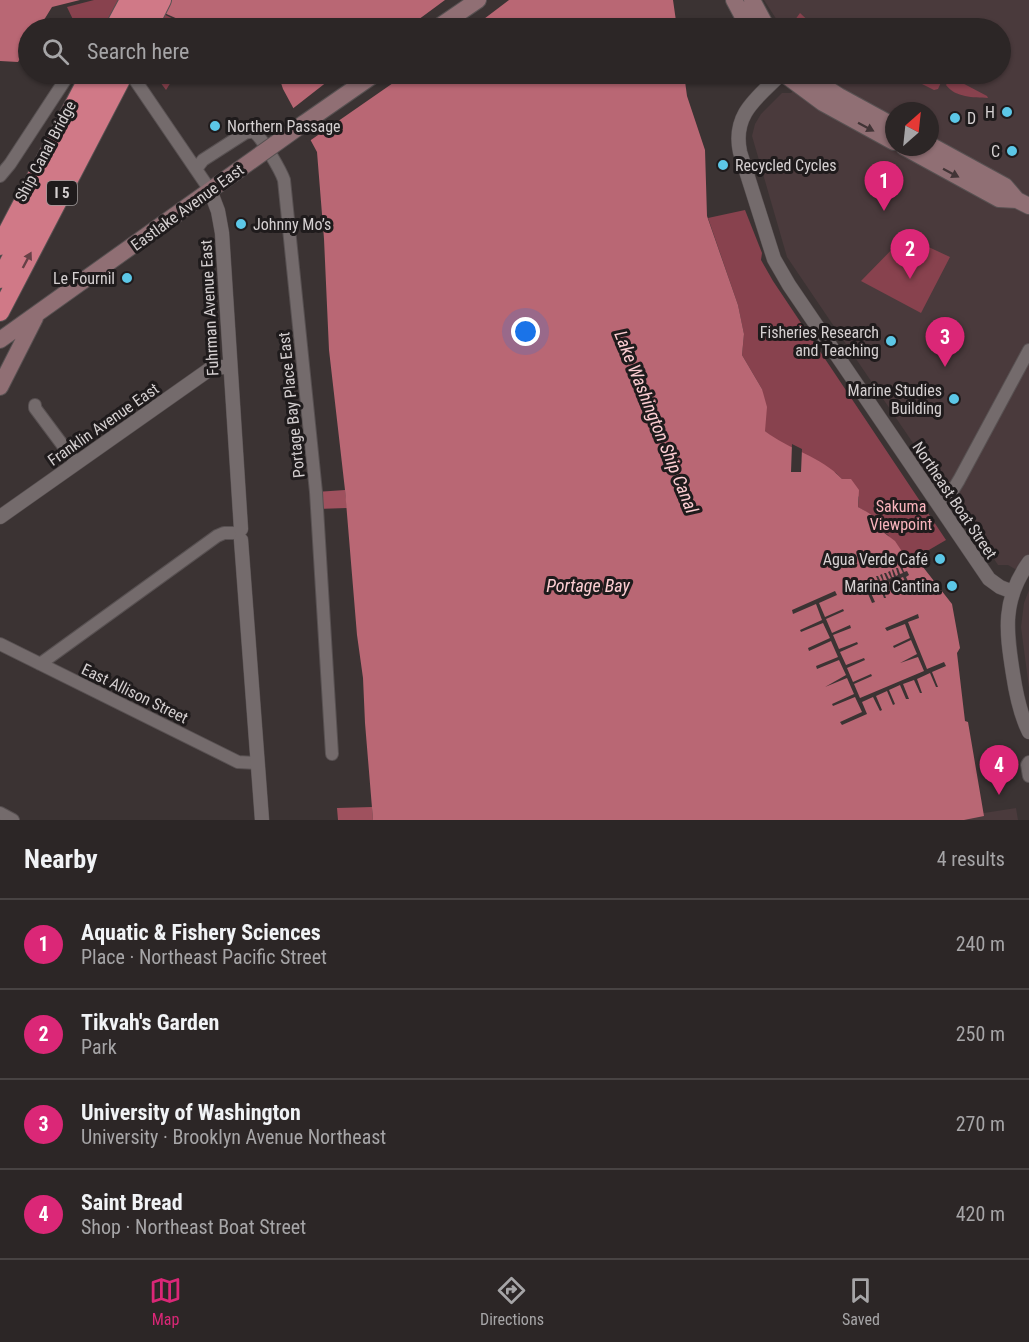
<!DOCTYPE html>
<html lang="en">
<head>
<meta charset="utf-8">
<style>
  :root { --surface:#2c2626; --page:#383232; --text:#f1f3f6; --muted:#a6a5a7; --line:#484343; --accent:#db2777 }
  body { margin:0; font-family:"Roboto Condensed",sans-serif; background:var(--page); color:var(--text) }
  .compass { position:absolute; left:885px; top:102px; width:54px; height:54px; border-radius:50%; background:var(--surface); box-shadow:0 2px 4px #0004; rotate:27deg }
  .you { position:absolute; left:526px; top:332px; width:21px; height:21px; margin:-15px; border:4px solid #fff; border-radius:50%; background:#1a73e8; box-shadow:0 0 0 9px #1a73e833 }
  .badge { display:grid; place-items:center; width:39px; height:39px; border-radius:50%; background:var(--accent); color:#fff; font-size:20px; font-weight:700 }
  .pin { position:absolute; translate:-50% -50px; filter:drop-shadow(0 2px 3px #0008) }
  .pin::after { content:''; position:absolute; top:32px; width:21px; height:18px; background:inherit; clip-path:polygon(0 0,100% 0,50% 100%) }
  .list { margin:0; padding:0; list-style:none }
  h2 { display:flex; justify-content:space-between; align-items:center; height:78px; margin:0; padding:0 24px; font-size:26px }
  h2 small { font-size:20px; font-weight:400; color:var(--muted) }
  .list li { display:grid; grid-template-columns:39px 1fr auto; gap:18px; align-items:center; box-sizing:border-box; height:90px; padding:0 24px; border-top:2px solid var(--line) }
  .list b { display:block; font-size:22px; white-space:nowrap }
  .list p { margin:0; font-size:20px; white-space:nowrap; color:var(--muted) }
  .list em { font-size:20px; font-style:normal; color:var(--muted) }
  .icon { flex:none; width:33px; height:33px; fill:none; stroke:currentColor; stroke-width:2; stroke-linecap:round; stroke-linejoin:round }
  .map { position:relative; flex:none; width:1029px; height:820px; overflow:hidden }
  .search { position:absolute; background:var(--surface); box-shadow:0 2px 4px #0004; left:18px; right:18px; top:18px; height:66px; display:flex; align-items:center; gap:15px; box-sizing:border-box; padding:0 21px; border-radius:33px; color:var(--muted); font-size:22px }
  .sheet { height:438px; background:var(--surface) }
  nav { display:flex; justify-content:space-around; align-items:center; box-sizing:border-box; height:84px; border-top:2px solid var(--line); background:var(--surface); font-size:16px; color:var(--muted) }
  nav a { display:grid; justify-items:center; gap:3px }
  nav .on { color:var(--accent) }
  .map>svg:first-child { display:block }
  .built { fill:#4a3a3c; fill-rule:evenodd }
  .green { fill:#88424e }
  .forest { fill:#9f515e }
  .water { fill:#b96774 }
  .pier { fill:#3b3333 }
  .lines { fill:none; stroke-linecap:round; stroke-linejoin:round }
  .minor-casing { stroke:#585152; stroke-width:14 }
  .tertiary-casing { stroke:#585152; stroke-width:15 }
  .secondary-casing { stroke:#585152; stroke-width:18 }
  .motorway-casing { stroke:#585152; stroke-width:20 }
  .minor { stroke:#746b6c; stroke-width:12 }
  .tertiary { stroke:#746b6c; stroke-width:14 }
  .secondary { stroke:#906f74; stroke-width:16 }
  .motorway { stroke:#d07987; stroke-width:18 }
  .secondary-bridge-casing { stroke:#585152; stroke-width:18; stroke-linecap:butt }
  .secondary-bridge { stroke:#906f74; stroke-width:16 }
  .oneway { fill:#413436 }
  .oneway2 { fill:#664147 }
  .poi-dot { fill:#5cc7e7; stroke:#1f1b1c; stroke-width:2 }
  .labels { text-anchor:middle; stroke-width:6; stroke-linejoin:round; paint-order:stroke }
  .shield { fill:#1f1b1c; stroke:#9e9a9b; stroke-width:1.5 }
  .shield-label { font-size:15px; font-weight:bold; fill:#d5d0d1 }
  .poi-label { font-size:16px; fill:#d5d0d1; stroke:#1f1b1c; text-anchor:end }
  .street-label { font-size:16px; fill:#d5d0d1; stroke:#1f1b1c }
  .park-label { font-size:16px; fill:#f9b4bd; stroke:#1f1b1c }
  .water-label { font-size:18px; font-style:italic; fill:#fdced3; stroke:#1f1b1c }
</style>
</head>
<body>
<div class="map">
<svg width="1029" height="820" viewBox="0 0 1029 820">
  <rect width="100%" height="100%" fill="#3b3333"/>
  <!-- built -->
  <path class="built" d="M764,0H1029V577L1008,565H998L941,479L936,477L787,257L752,136L755,124L761,114L782,93H791L807,74H1000V28H782ZM894,111H930V147H894Z
    M1029,590V688L1021,627L1024,603Z
    M1016,808L1018,820H939Z"/>
  <!-- green -->
  <path class="green" d="M94,0H135L192,28H77L67,7Z
    M800,13L816,28H796L792,24Z
    M154,74H176L166,90Z
    M906,74H943L944,76L938,89L934,90L908,77Z
    M951,77L987,96L988,98C973,97 956,98 946,85Z
    M745,210L762,253L761,260L773,281L946,540L910,561L905,553L901,556L888,535L879,529C877,516 868,513 858,507L859,497L836,473L773,438L765,431L762,389L742,355L744,334L738,305L708,218Z
    M905,236L950,257L921,313L861,281Z"/>
  <!-- forest -->
  <path class="forest" d="M345,490L347,508L317,509L316,492Z
    M372,807L373,820H338L337,808Z"/>
  <!-- water -->
  <path class="water" d="M0,0H80L52,7L39,28H28V45L18,62L0,61Z
    M135,0H673L677,28H198Z
    M278,74H684L687,96L705,150L707,216L738,305L744,334L742,355L762,389L767,407L765,431C789,450 821,456 842,479H851L859,490L858,507C869,513 877,516 879,529L895,541L911,565L917,562L923,567L952,604L960,648L957,653L965,721L968,722L984,816L964,820H373L365,723L363,678L357,635L345,490L329,350L324,239L317,152L283,89Z"/>
  <!-- pier -->
  <path class="pier" d="M445,0H509L476,25L474,28H407Z
    M337,74H406L308,142L291,110Z
    M792,444L802,449L801,472H791Z
    M902,566L904,572L907,571L909,575L906,577L911,587L908,588L903,577L894,581L897,593L891,582L882,586L886,598H884L880,587L870,591L875,602L872,603L863,582L865,581L869,587L871,586L868,580L870,579L873,586L875,585L873,578L877,584L879,583L876,576H878L881,582L883,581L880,575L882,574L884,581L887,580L884,573H886L889,579L891,578L888,572L890,571L892,577H894L892,570L893,569L896,576L898,575L896,568H898L900,574L903,573L900,567Z
    M835,591L837,595L819,603L825,617L843,609L844,611L826,619L832,633L850,625L851,628L833,635L839,649L857,642L858,644L840,652L846,665L864,658L865,660L847,668L853,682L871,674L872,676L854,684L860,698L924,671L918,657L900,663L917,654L911,640L894,648L893,646L910,638L905,624L887,631L885,628L918,614L919,618L908,622L927,669L944,662L946,666L932,672L938,687H936L930,673L917,679L922,693H920L914,680L903,684L909,699H906L900,685L889,690L895,704L893,705L887,691L876,696L882,710L880,711L873,697L862,702L867,714L842,725L840,722L862,712L855,697L833,706L832,704L854,694L847,678L825,687L846,675L839,660L817,669L816,666L838,657L831,641L809,651L808,648L830,638L823,623L801,632L800,630L822,620L816,604L793,614L792,610Z"/>
  <g class="lines">
    <!-- minor casing -->
    <g class="minor-casing">
      <path id="minor" d="M131,74L210,190
        M196,169L203,160L245,133C249,132 252,131 255,133C262,138 281,171 284,180L316,492L332,754
        M0,176L10,164L69,74
        M35,405V408L76,463
        M939,506L948,498L959,480L1029,350
        M0,644L238,762L257,763
        M40,664L217,536L224,533H236
        M1029,762L1027,765L1029,776
        M0,813L13,820"/>
    </g>
    <!-- tertiary casing -->
    <g class="tertiary-casing">
      <path id="tertiary" d="M781,74C757,98 732,114 740,152L774,259L789,285L989,579L1000,587L1013,592
        M210,190L218,211L222,233L241,529
        M0,517L210,369L229,366
        M241,540L262,820
        M1029,562C1002,600 1006,630 1013,674C1016,694 1020,714 1029,732"/>
    </g>
    <!-- secondary casing -->
    <g class="secondary-casing">
      <path id="secondary" d="M734,0L749,28
        M752,0L767,28
        M437,28L478,0
        M784,74L823,103L894,142
        M805,74L839,96L894,126
        M303,124L375,74
        M930,145L1005,186L1017,200L1029,206
        M904,147L999,199L1017,200
        M0,340L237,171
        M0,387L35,318"/>
    </g>
    <!-- motorway casing -->
    <g class="motorway-casing">
      <path id="motorway" d="M114,28L129,0
        M132,28L147,0
        M148,28L162,0
        M0,246L90,74
        M0,279L108,74
        M0,312L124,74"/>
    </g>
    <!-- minor -->
    <use href="#minor" class="minor"/>
    <!-- tertiary -->
    <use href="#tertiary" class="tertiary"/>
    <!-- secondary -->
    <use href="#secondary" class="secondary"/>
    <!-- motorway -->
    <use href="#motorway" class="motorway"/>
    <!-- secondary-bridge casing -->
    <g class="secondary-bridge-casing">
      <path id="secondary-bridge" d="M237,171L303,124"/>
    </g>
    <!-- secondary-bridge -->
    <use href="#secondary-bridge" class="secondary-bridge"/>
  </g>
  <!-- one-way arrows -->
  <defs><path id="oneway-solid" d="M-6-.8H1V-3.2L6.5 0L1 3.2V.8H-6Z" transform="scale(1.5)"/></defs>
  <g class="oneway">
    <use href="#oneway-solid" transform="translate(866 127) rotate(28)"/>
    <use href="#oneway-solid" transform="translate(951 173) rotate(28)"/>
  </g>
  <use class="oneway2" href="#oneway-solid" transform="translate(27 260) rotate(-62)"/>
  <!-- markers -->
  <g class="poi-dot">
    <circle cx="1007" cy="112" r="6"/>
    <circle cx="955" cy="118" r="6"/>
    <circle cx="215" cy="126" r="6"/>
    <circle cx="1012" cy="151" r="6"/>
    <circle cx="723" cy="165" r="6"/>
    <circle cx="241" cy="224" r="6"/>
    <circle cx="127" cy="278" r="6"/>
    <circle cx="891" cy="341" r="6"/>
    <circle cx="954" cy="399" r="6"/>
    <circle cx="940" cy="559" r="6"/>
    <circle cx="952" cy="586" r="6"/>
  </g>
  <g class="labels">
    <!-- shield labels -->
    <rect class="shield" x="47" y="181" width="30" height="24" rx="4.5"/>
    <g class="shield-label">
      <text x="62" y="198">I 5</text>
    </g>
    <!-- poi labels -->
    <g class="poi-label">
      <text x="995" y="118">H</text>
      <text x="967" y="124" text-anchor="start">D</text>
      <text x="227" y="132" text-anchor="start">Northern Passage</text>
      <text x="1000" y="157">C</text>
      <text x="735" y="171" text-anchor="start">Recycled Cycles</text>
      <text x="253" y="230" text-anchor="start">Johnny Mo’s</text>
      <text x="115" y="284">Le Fournil</text>
      <text x="879" y="338">Fisheries Research<tspan x="879" dy="18">and Teaching</tspan></text>
      <text x="942" y="396">Marine Studies<tspan x="942" dy="18">Building</tspan></text>
      <text x="928" y="565">Agua Verde Café</text>
      <text x="940" y="592">Marina Cantina</text>
    </g>
    <!-- street labels -->
    <g class="street-label">
      <text transform="translate(45 151) rotate(-62)" y="6">Ship Canal Bridge</text>
      <text transform="translate(187 207) rotate(-36)" y="6">Eastlake Avenue East</text>
      <text transform="translate(209 308) rotate(-93)" y="6">Fuhrman Avenue East</text>
      <text transform="translate(291 405) rotate(-96)" y="6">Portage Bay Place East</text>
      <text transform="translate(103 424) rotate(-35)" y="6">Franklin Avenue East</text>
      <text transform="translate(955 500) rotate(56)" y="6">Northeast Boat Street</text>
      <text transform="translate(135 693) rotate(26)" y="6">East Allison Street</text>
    </g>
    <!-- park labels -->
    <g class="park-label">
      <text x="901" y="512">Sakuma<tspan x="901" dy="18">Viewpoint</tspan></text>
    </g>
    <!-- water labels -->
    <g class="water-label">
      <text transform="translate(656 422) rotate(68)" y="6">Lake Washington Ship Canal</text>
      <text x="588" y="592">Portage Bay</text>
    </g>
  </g>
</svg>
<svg class="compass" viewBox="-18 -18 36 36"><path d="M0-13l5 13h-10z" fill="#e53935"/><path d="M0 13l5-13h-10z" fill="#a6a5a7"/></svg>
<div class="you"></div>
<div class="pin badge" style="left:884px;top:211px">1</div>
<div class="pin badge" style="left:910px;top:279px">2</div>
<div class="pin badge" style="left:945px;top:367px">3</div>
<div class="pin badge" style="left:999px;top:795px">4</div>
<div class="search"><svg class="icon" aria-label="search" viewBox="0 0 24 24"><circle cx="10" cy="10" r="6"/><path d="M15 15l6 6"/></svg>Search here</div>
</div>
<section class="sheet">
<h2>Nearby<small>4 results</small></h2>
<ul class="list">
<li><span class="badge">1</span><div><b>Aquatic &amp; Fishery Sciences</b><p>Place · Northeast Pacific Street</p></div><em>240 m</em></li>
<li><span class="badge">2</span><div><b>Tikvah's Garden</b><p>Park</p></div><em>250 m</em></li>
<li><span class="badge">3</span><div><b>University of Washington</b><p>University · Brooklyn Avenue Northeast</p></div><em>270 m</em></li>
<li><span class="badge">4</span><div><b>Saint Bread</b><p>Shop · Northeast Boat Street</p></div><em>420 m</em></li>
</ul>
</section>
<nav>
<a class="on"><svg class="icon" aria-label="map" viewBox="0 0 24 24"><path d="M3 6l6-2 6 2 6-2v14l-6 2-6-2-6 2zM9 4v14M15 6v14"/></svg>Map</a>
<a><svg class="icon" aria-label="directions" viewBox="0 0 24 24"><path d="M12 3l9 9-9 9-9-9zM9 14v-3h6M13 9l2 2-2 2"/></svg>Directions</a>
<a><svg class="icon" aria-label="saved" viewBox="0 0 24 24"><path d="M7 4h10v16l-5-4-5 4z"/></svg>Saved</a>
</nav>
</body>
</html>
